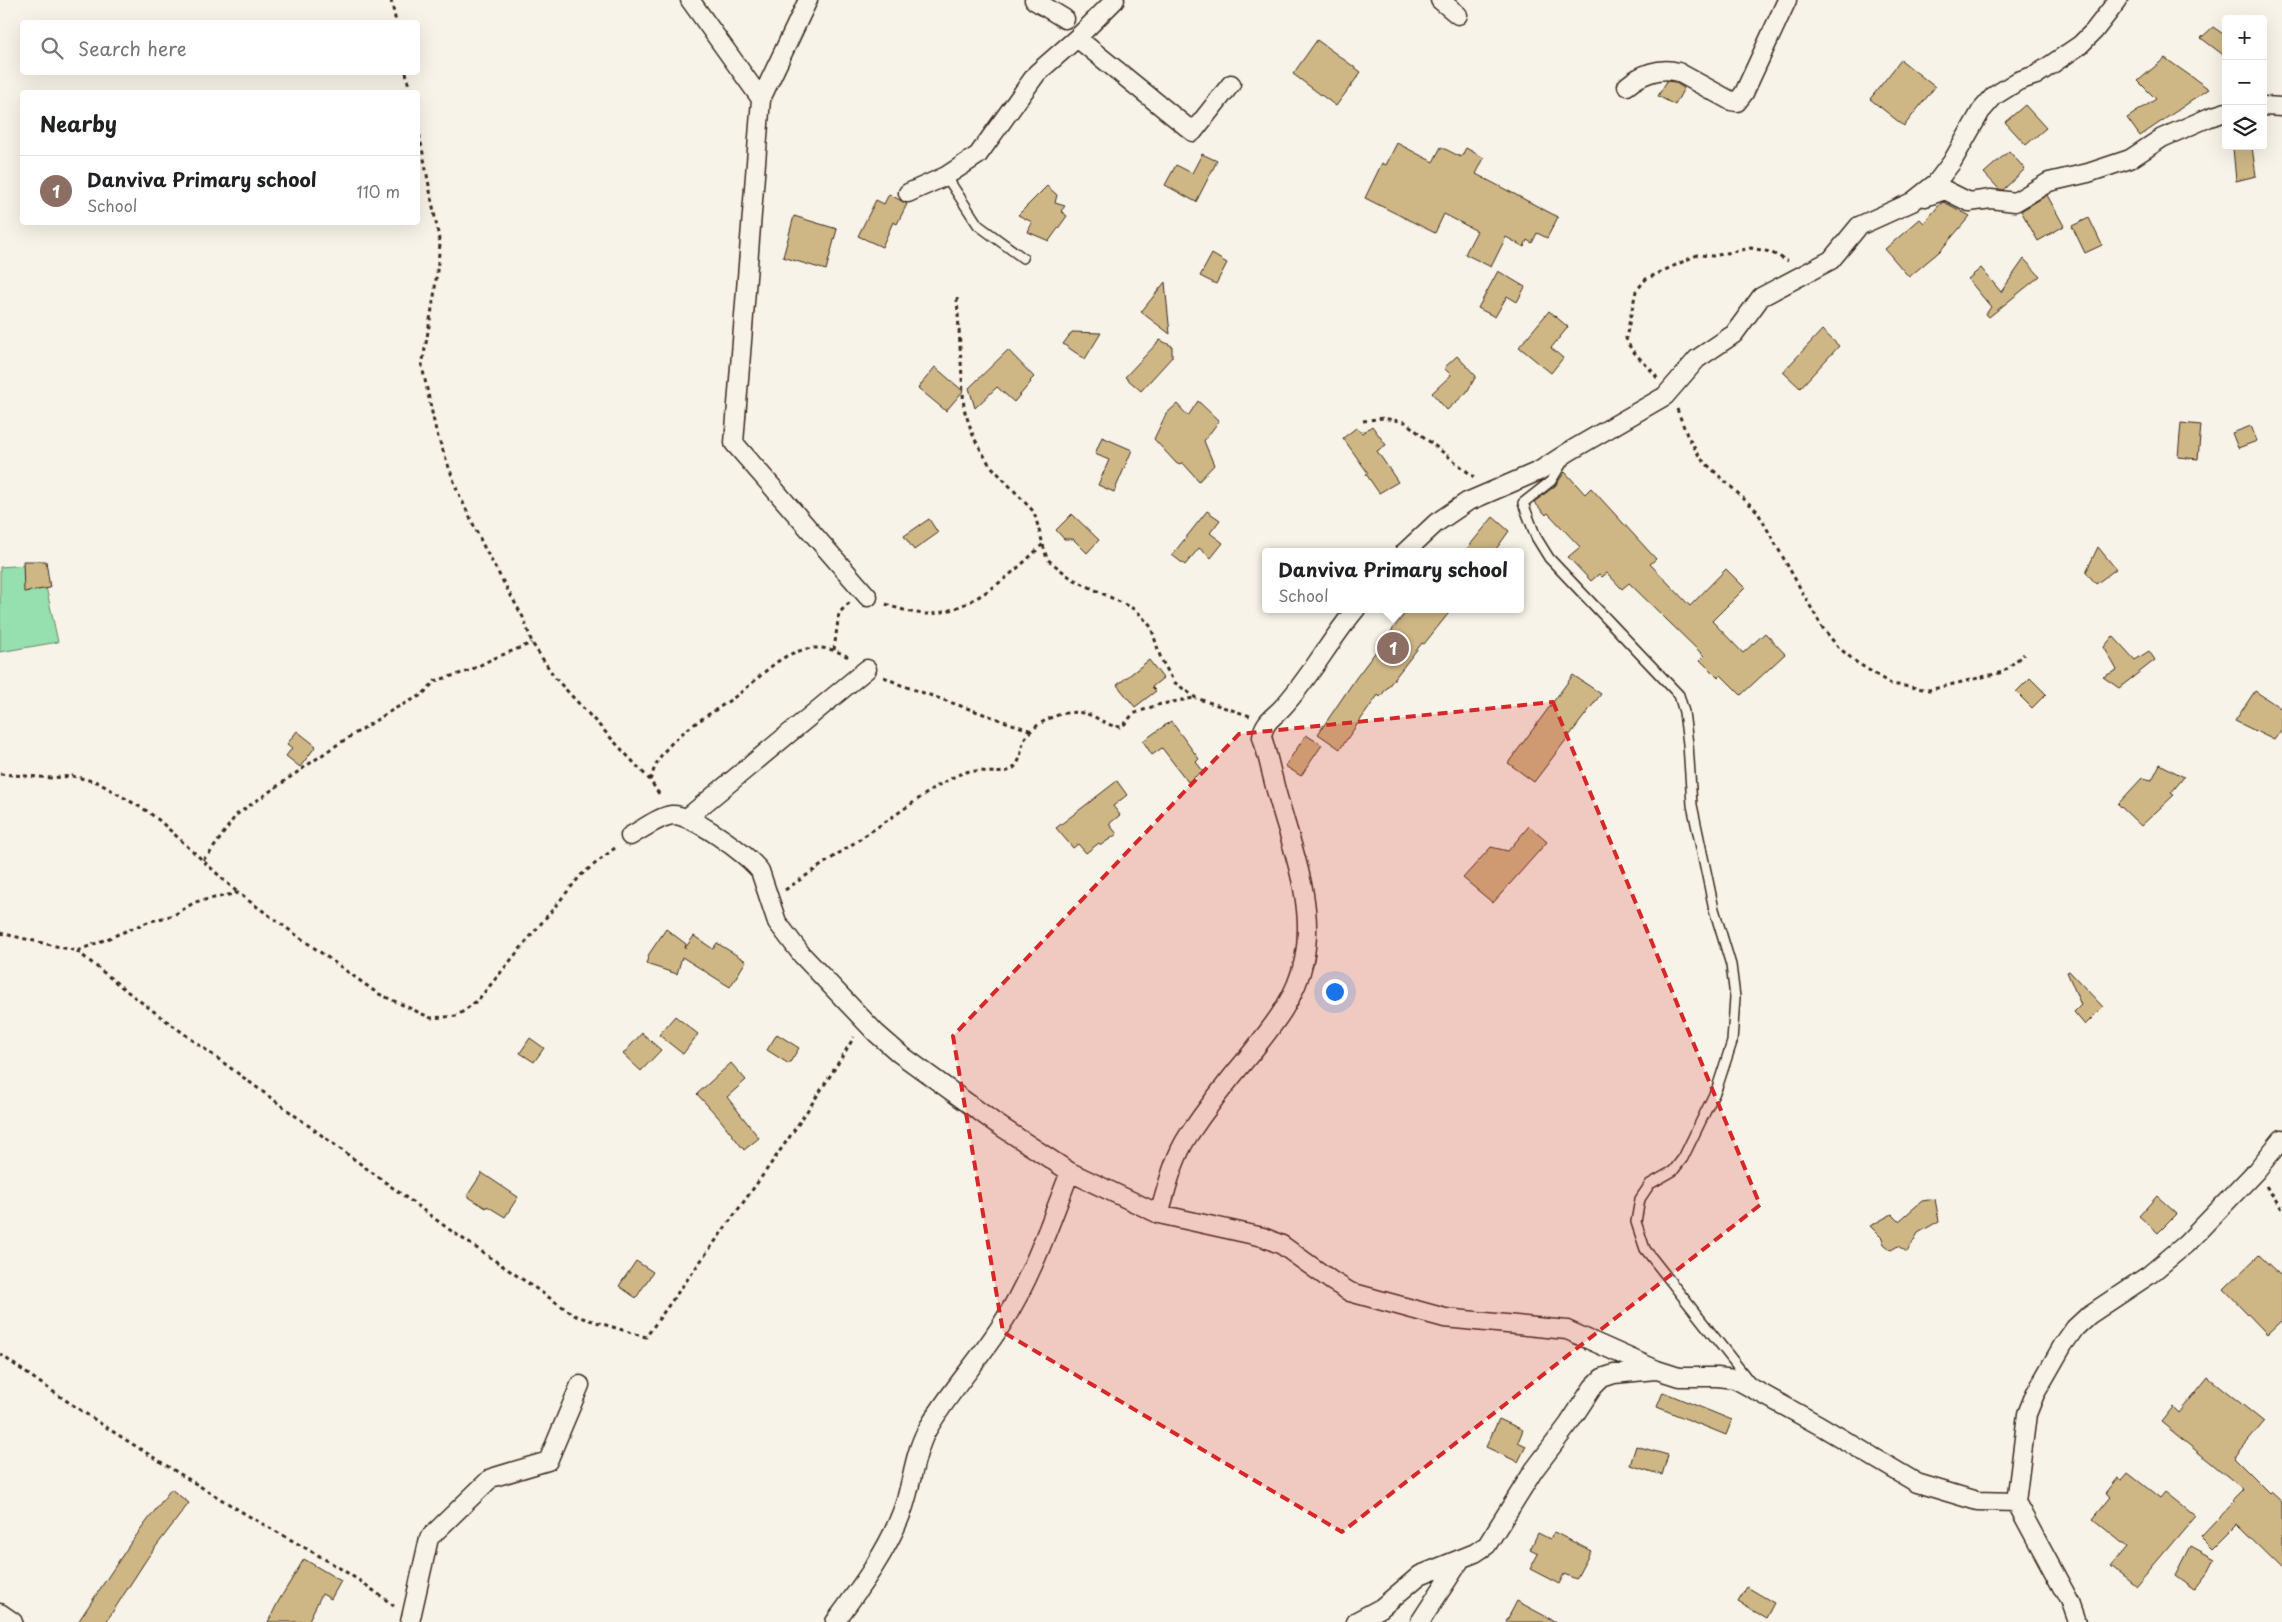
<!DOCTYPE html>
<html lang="en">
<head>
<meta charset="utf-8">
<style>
  :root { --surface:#fff; --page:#f6f6f6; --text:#202124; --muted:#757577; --line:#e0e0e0; --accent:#3b2a1e }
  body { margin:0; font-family:"Playpen Sans",sans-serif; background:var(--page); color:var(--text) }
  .controls { position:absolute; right:15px; top:15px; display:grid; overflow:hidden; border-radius:5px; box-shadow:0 5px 20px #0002 }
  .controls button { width:45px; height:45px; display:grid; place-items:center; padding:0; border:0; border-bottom:1px solid var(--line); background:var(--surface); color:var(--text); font:25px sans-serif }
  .you { position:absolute; left:1334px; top:991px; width:18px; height:18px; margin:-12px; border:4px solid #fff; border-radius:50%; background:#1a73e8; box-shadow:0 0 0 8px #1a73e833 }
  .badge { display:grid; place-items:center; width:32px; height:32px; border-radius:50%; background:var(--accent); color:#fff; font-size:16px; font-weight:700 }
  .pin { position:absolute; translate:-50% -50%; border:2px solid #fff; box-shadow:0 1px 5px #0006 }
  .popup { position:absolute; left:1262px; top:548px; width:262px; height:65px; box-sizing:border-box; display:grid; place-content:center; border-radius:5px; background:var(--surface); filter:drop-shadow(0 1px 4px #0005); font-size:16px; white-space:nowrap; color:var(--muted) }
  .popup b { font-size:19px; color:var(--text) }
  .popup::after { content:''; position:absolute; left:50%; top:100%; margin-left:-10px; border:10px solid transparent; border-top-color:var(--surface) }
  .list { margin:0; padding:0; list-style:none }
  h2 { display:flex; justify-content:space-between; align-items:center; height:65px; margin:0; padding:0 20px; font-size:21px }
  h2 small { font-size:16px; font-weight:400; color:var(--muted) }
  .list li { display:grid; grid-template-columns:32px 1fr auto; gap:15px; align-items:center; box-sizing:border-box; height:70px; padding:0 20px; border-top:1px solid var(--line) }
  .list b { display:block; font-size:19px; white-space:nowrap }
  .list p { margin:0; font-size:16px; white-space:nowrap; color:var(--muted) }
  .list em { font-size:16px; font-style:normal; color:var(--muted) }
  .icon { flex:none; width:28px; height:28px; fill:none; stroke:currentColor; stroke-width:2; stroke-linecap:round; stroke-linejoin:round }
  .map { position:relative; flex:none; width:2282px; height:1622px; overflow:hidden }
  .search { position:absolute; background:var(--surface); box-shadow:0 5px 20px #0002; left:20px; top:20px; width:400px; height:55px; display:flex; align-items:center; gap:12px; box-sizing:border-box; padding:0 18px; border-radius:5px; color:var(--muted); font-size:19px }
  .panel { position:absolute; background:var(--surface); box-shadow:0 5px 20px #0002; left:20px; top:90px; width:400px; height:135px; border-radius:5px }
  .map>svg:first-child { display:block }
  .green { fill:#96dfae; stroke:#688466 }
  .building { fill:#ceb685; stroke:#3b2a1e }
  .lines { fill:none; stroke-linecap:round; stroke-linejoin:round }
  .lane-casing { stroke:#3b2a1e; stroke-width:12 }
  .street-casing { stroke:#3b2a1e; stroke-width:21 }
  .path { stroke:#3b2a1e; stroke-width:3; stroke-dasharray:4 4; stroke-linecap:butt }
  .lane { stroke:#f7f3e8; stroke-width:9 }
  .street { stroke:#f7f3e8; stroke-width:18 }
  .marked { fill:#d62828; fill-opacity:0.2; stroke:#d62828; stroke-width:4; stroke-dasharray:10 6; stroke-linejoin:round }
</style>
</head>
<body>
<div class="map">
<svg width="2282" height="1622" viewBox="0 0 2282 1622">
  <rect width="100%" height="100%" fill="#f7f3e8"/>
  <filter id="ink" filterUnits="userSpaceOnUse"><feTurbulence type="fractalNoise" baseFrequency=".02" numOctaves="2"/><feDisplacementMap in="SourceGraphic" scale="10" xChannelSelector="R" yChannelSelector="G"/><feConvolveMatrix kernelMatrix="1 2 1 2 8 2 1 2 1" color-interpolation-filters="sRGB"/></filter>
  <g filter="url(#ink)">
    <!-- green -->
    <path class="green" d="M41,564L58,642L0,652V567Z"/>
    <!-- building -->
    <path class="building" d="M2213,27L2226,36V57L2201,38Z
      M1317,40L1361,72L1336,106L1293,74Z
      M2165,58L2209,89L2140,136L2127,118L2156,99L2138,81Z
      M1901,60L1935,87L1904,126L1870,99Z
      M1667,81L1674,82L1684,88L1675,105L1658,96Z
      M2025,105L2046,128L2026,145L2005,122Z
      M1397,143L1433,162L1441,147L1461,157L1466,148L1484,158L1476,174L1558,217L1547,238L1537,233L1532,243L1527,240L1524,247L1506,237L1491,267L1465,254L1477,231L1444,214L1435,233L1365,198L1382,163L1386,165Z
      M2252,147L2256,176L2236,181L2233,148Z
      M2009,151L2025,169L2003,190L1999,189L1984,173Z
      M1202,154L1217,161L1196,202L1165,185L1176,165L1192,173Z
      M1047,186L1057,195L1055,203L1065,206L1061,211L1067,216L1049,241L1028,232L1032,222L1018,215Z
      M889,194L907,204L897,224L893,222L882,247L858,236L876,200L884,204Z
      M2047,195L2064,226L2038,241L2021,211Z
      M1944,202L1970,216L1940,251L1909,277L1885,249L1920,219L1924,223L1941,203Z
      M794,216L837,229L826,270L783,257Z
      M2089,218L2102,245L2085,253L2072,226Z
      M1212,254L1227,263L1216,284L1200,276Z
      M2024,259L2040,276L1989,317L1986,314L1991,307L1968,279L1981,268L2001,292Z
      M1498,271L1525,287L1517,302L1507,296L1495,317L1478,308Z
      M1165,282L1167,304L1170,334L1141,312Z
      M1549,311L1568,327L1551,348L1563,358L1551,373L1519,347Z
      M1822,330L1839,346L1800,388L1783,372Z
      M1072,332L1101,333L1085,359L1063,344Z
      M1160,340L1172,346V357L1141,391L1125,377Z
      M1008,350L1034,377L1030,381L1031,382L1014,402L997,387L975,408L969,388Z
      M1457,356L1476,376L1467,392L1447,410L1432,393L1451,375L1444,368Z
      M935,367L963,391L946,411L918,388Z
      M1198,401L1219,421L1204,441L1214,465L1199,481L1183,463L1177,464L1154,439L1166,414L1177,404L1188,416Z
      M2181,423L2201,425L2198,459L2178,457Z
      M1372,426L1386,445L1377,451L1398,482L1379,493L1366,474L1368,473L1343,438L1356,428L1362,433Z
      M2251,426L2257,441L2238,448L2232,433Z
      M1102,437L1132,450L1114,492L1098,485L1109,460L1095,454Z
      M1565,472L1585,494L1591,488L1656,559L1650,564L1690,606L1726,569L1745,588L1712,621L1743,653L1765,633L1785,654L1741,695L1721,675L1718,678L1700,660L1704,656L1629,583L1622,589L1607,573L1602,577L1599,574L1591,581L1568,557L1580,547L1548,513L1546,515L1534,502L1555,486Z
      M1207,511L1220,520L1210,533L1223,543L1211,558L1199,548L1185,565L1172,555Z
      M1072,514L1099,540L1087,553L1073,539H1064L1056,530Z
      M1493,517L1509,531L1494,552H1464Z
      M929,519L938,533L914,550L904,536Z
      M2098,547L2116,569L2096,584L2086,572Z
      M23,561H46L50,588L24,592Z
      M1408,609H1452L1424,644L1422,643L1380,697L1378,695L1340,749L1318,734L1356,678Z
      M2113,636L2135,660L2149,651L2155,660L2119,688L2103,677L2117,670L2104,647Z
      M1149,660L1163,678L1152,687L1156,691L1135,707L1117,685Z
      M1573,675L1601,694L1534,782L1508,763Z
      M2030,678L2046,694L2032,708L2016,692Z
      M2255,691L2282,709V729L2274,740L2235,721Z
      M1171,721L1199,759L1196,762L1203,771L1188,782L1162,748L1152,755L1143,741Z
      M297,731L316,746L300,767L286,756L292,748L287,744Z
      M1306,735L1322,745L1301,776L1285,766Z
      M2160,764L2184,777L2171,793L2174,795L2141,826L2118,804L2142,778L2152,780Z
      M1117,781L1127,795L1113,806L1120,815L1109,824L1117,834L1101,845L1099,843L1086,853L1078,844L1073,848L1056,828Z
      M1529,826L1547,842L1493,903L1463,878L1491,847L1508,851Z
      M666,929L686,944L685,948L694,936L713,949L717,943L746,961L730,987L682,957L677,974L646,964L649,954Z
      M2069,971L2103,1007L2085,1025L2074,1012L2081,1005L2067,972Z
      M675,1016L698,1034L683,1054L659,1035Z
      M642,1033L661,1050L641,1071L623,1054Z
      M777,1034L799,1048L789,1064L767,1050Z
      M530,1038L544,1048L534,1062L520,1053Z
      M731,1063L746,1080L727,1097L759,1138L744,1150L719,1118L697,1094Z
      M482,1173L518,1197L505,1217L487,1206L486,1208L467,1196Z
      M2157,1196L2177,1214L2158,1233L2139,1216Z
      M1935,1199L1939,1221L1918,1233L1907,1252L1898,1246L1891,1250L1884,1244L1882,1238L1870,1226L1892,1214L1899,1221L1922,1201Z
      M2259,1255L2282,1277V1320L2267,1334L2224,1289Z
      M636,1261L653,1272L636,1298L619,1286Z
      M2208,1377L2264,1422L2234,1458L2269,1493L2271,1491L2282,1501V1569L2236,1524L2212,1548L2201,1537L2234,1502L2233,1499L2243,1489L2161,1422L2173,1407L2179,1413Z
      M1663,1392L1732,1420L1726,1435L1657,1407Z
      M1499,1419L1523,1430L1518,1442L1526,1446L1518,1462L1486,1447Z
      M1636,1446L1668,1455L1662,1475L1630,1465Z
      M2128,1473L2160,1498L2165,1492L2195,1516L2136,1586L2111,1566L2127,1547L2093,1519L2111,1497L2106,1493L2118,1478L2122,1480Z
      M171,1489L189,1503L148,1557L106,1622H78L130,1544Z
      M1554,1532L1591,1551L1576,1579L1564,1574L1559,1584L1530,1569L1538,1554L1530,1550L1538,1533L1550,1539Z
      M2191,1546L2215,1559L2209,1571L2195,1589L2176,1575Z
      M304,1559L341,1581L331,1599L322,1594L308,1622H268L278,1602Z
      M1747,1587L1774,1603L1766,1618L1738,1602Z
      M1517,1601L1556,1622H1506Z"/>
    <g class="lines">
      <!-- lane casing -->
      <g class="lane-casing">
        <path id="lane" d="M946,176L978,225L1023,258
          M1564,460L1551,481L1523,503L1536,537L1549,558L1679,695L1684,712L1688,744L1692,805L1714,909L1731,965L1735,997L1732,1042L1717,1088L1683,1158L1673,1171L1650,1184L1640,1199L1636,1222L1645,1249L1750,1382"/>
      </g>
      <!-- street casing -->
      <g class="street-casing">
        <path id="street" d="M690,0L761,99
          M808,0L761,99L734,443L868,597
          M1034,0L1065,19
          M1440,0L1458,15
          M1077,38L1193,132L1231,84
          M1627,86C1641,74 1660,67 1678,72L1731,101L1737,102L1744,93L1787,0
          M2263,106L2282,107
          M908,193L946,176L978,155L1037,73L1077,38L1115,0
          M1925,197L1945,190L1969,202L1991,199L2015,202L2049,182L2088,173L2130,159L2162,138L2210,117L2226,112
          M1405,552L1436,523L1467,502L1539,471L1570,451L1665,396L1697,359L1734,334L1761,297L1831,260L1859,226L1912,202L1936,183L1952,162L1981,111L1994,96L2018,81L2036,75L2080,45L2094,31L2118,0
          M688,817L867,669
          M630,836C643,829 658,817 672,815C691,813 748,855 760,871L777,922L802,955L876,1033L900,1054L994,1122L1070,1172L1159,1214L1263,1237L1282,1245L1332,1281L1350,1292L1445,1318L1567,1330L1657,1370L1679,1377H1717L1735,1379L1819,1425L1917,1483L1977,1501L2016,1502
          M1159,1214C1167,1188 1173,1159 1188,1136C1206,1109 1227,1082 1248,1057C1272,1027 1296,999 1304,960C1315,907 1294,853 1280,804C1273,782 1269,759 1262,737C1263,722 1274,717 1283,707C1311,676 1330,640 1356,609
          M0,1613L13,1622
          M410,1622L429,1538L491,1478L548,1461L580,1385
          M835,1622C860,1588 887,1552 902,1512C912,1486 913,1457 926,1432C947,1394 979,1361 1002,1324C1032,1277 1050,1223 1070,1172
          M1355,1622L1381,1608L1420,1575L1475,1553L1487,1545L1534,1470L1568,1425L1593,1387L1602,1378L1614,1374L1655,1370
          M1420,1622L1461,1559
          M2077,1622L2070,1602L2016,1502L2027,1414L2035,1394L2063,1345L2075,1328L2089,1315L2149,1275L2186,1244L2256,1171L2282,1139"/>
      </g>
      <!-- path -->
      <path class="path" d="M391,0L396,22
        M406,72L410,92
        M418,127L440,244L434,297L422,366L436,431L457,490L485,549L524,619L532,643L556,679L650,780L661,797
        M957,298L964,409L974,438L989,464L1034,512L1047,559L1071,578L1136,610L1151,627L1161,659L1174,682L1196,698L1250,716
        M1657,378C1649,365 1630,353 1626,338L1636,291L1646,279L1697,255L1713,256L1751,248L1770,252L1788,261
        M1677,409L1687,435L1701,459L1757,511L1822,627L1838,647L1856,662L1891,684L1929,690L2003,672L2024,654
        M1363,421L1383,418L1405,422L1474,477
        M886,604C898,609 918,615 931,614C973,610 1016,571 1044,543
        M834,650L839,613L850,602
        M884,677L901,685L1032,731
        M0,774L52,778L72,776L97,782L147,811L160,821L238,893
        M650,780C653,773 655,765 659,759C677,730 714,713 740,693C759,679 775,658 799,651C817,645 834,648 850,658
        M203,860L210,853L236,815L332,748L394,709L422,695L435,681L469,671L490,660L532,643
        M785,890L939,785C949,780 961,771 974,771C986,770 1000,776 1012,769C1024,761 1019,744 1027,735C1042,718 1069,707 1090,715C1102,720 1109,727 1122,727L1133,714L1157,705L1194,698
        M0,933L77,951L148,922L174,915L195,902L238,893L377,993L431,1018L457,1016L478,1000L581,875L615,848
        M77,951L133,996L450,1230L576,1316L646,1337C716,1238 792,1141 854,1037
        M2266,1186L2282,1209
        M0,1354C79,1412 163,1464 247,1515C297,1544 350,1570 395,1607"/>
      <!-- lane -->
      <use href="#lane" class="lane"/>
      <!-- street -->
      <use href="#street" class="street"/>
    </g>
  </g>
  <!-- marked area -->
  <path class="marked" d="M1553,702L1760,1205L1342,1532L1003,1332L953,1036L1239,734Z"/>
</svg>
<div class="controls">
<button>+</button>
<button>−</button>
<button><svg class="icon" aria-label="layers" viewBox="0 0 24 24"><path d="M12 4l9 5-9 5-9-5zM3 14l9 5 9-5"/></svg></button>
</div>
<div class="you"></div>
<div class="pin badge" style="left:1393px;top:648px;background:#8d6e63">1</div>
<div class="popup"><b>Danviva Primary school</b>School</div>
<div class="search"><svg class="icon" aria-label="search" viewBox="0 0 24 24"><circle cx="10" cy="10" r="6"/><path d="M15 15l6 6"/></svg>Search here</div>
<section class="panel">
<h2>Nearby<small></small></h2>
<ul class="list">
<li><span class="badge" style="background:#8d6e63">1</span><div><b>Danviva Primary school</b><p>School</p></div><em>110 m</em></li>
</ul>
</section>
</div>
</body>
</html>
